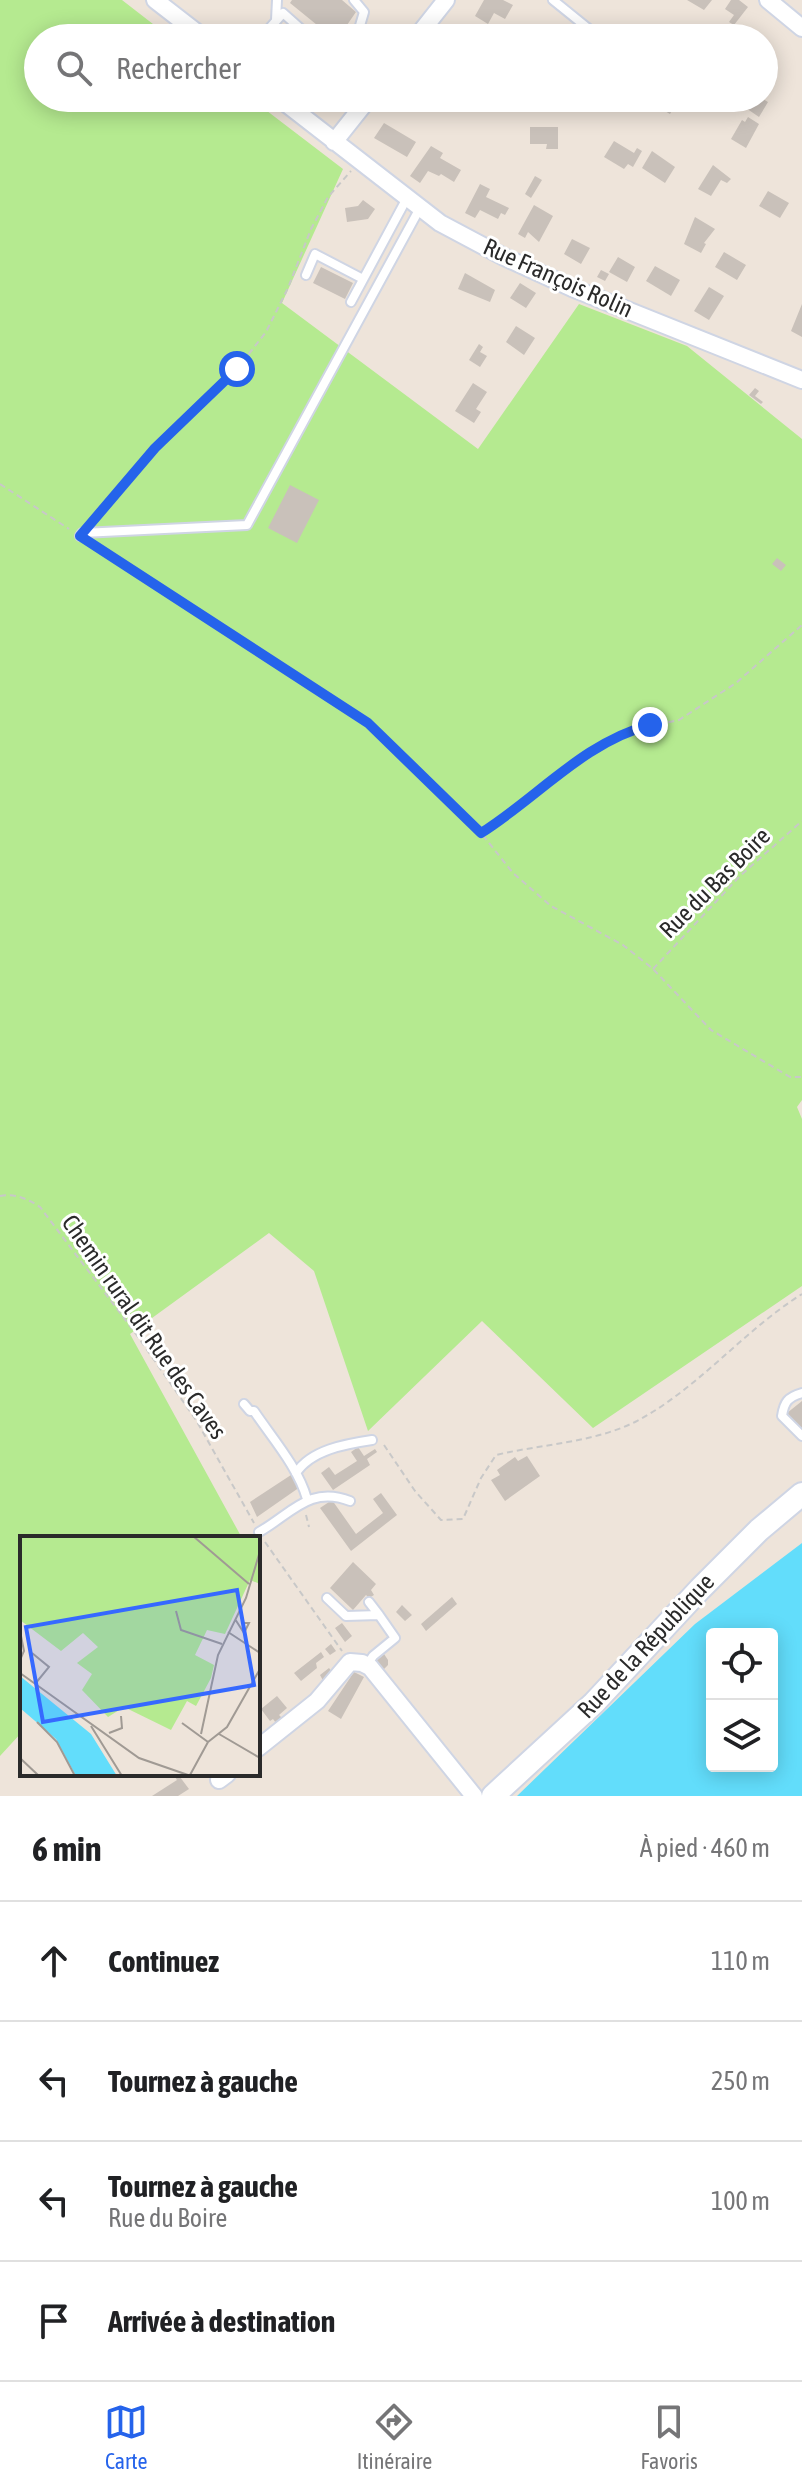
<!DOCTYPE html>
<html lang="fr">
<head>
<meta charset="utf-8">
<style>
  :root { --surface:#fff; --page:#f6f6f6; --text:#202124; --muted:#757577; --line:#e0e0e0; --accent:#2563eb }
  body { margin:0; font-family:"Asap Condensed",sans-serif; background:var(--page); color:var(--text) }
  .controls { position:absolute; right:24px; bottom:24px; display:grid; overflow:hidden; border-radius:8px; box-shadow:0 4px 20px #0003 }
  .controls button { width:72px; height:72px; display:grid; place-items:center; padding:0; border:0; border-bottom:2px solid var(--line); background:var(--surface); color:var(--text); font:40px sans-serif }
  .stop { position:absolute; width:24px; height:24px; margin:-18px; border:6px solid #2563eb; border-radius:50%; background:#fff }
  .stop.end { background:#2563eb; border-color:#fff; box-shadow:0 2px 8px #0008 }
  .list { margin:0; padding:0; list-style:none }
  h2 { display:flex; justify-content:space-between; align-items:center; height:104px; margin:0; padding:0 32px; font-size:34px }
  h2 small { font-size:26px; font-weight:400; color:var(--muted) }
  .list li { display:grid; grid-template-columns:52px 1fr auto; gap:24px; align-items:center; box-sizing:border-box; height:120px; padding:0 32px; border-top:2px solid var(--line) }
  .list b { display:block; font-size:30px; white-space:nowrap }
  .list p { margin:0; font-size:26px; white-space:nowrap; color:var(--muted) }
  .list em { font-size:26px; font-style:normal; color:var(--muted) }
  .icon { flex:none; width:44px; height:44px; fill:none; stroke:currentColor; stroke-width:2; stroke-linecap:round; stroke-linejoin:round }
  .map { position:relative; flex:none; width:802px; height:1796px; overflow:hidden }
  .search { position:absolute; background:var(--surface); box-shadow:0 4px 20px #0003; left:24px; right:24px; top:24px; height:88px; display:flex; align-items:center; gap:20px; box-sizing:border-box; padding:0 28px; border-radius:44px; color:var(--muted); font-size:30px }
  .sheet { height:584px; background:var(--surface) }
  nav { display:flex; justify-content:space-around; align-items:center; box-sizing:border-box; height:112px; border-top:2px solid var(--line); background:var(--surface); font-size:22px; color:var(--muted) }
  nav a { display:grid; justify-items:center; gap:4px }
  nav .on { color:var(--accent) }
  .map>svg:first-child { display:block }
  .green { fill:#b5ea90 }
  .water { fill:#62ddfb; fill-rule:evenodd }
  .building { fill:#c9c1ba }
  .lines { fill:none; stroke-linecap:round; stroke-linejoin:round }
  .service-casing { stroke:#cfd5e4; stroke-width:12 }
  .minor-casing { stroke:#cfd5e4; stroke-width:20 }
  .secondary-casing { stroke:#cfd5e4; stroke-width:26 }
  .path { stroke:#c8c8c8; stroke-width:2; stroke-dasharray:6 4; stroke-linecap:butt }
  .service { stroke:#fff; stroke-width:8 }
  .minor { stroke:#fff; stroke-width:16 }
  .secondary { stroke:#fff; stroke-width:22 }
  .route { stroke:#2563eb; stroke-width:10 }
  .labels { text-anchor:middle; stroke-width:6; stroke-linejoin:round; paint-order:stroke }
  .street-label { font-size:24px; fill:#2a2a2a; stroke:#fff }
  .inset-road { fill:none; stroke:#a09a94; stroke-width:2 }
  .view { fill:#3669ff; fill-opacity:0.15; stroke:#3669ff; stroke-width:4 }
  .inset-edge { fill:none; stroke:#2a2a2a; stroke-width:4 }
</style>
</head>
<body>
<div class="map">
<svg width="802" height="1796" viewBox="0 0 802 1796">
  <rect width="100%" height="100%" fill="#eee4da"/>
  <!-- green -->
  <path class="green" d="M0,0H122L171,38H38V98H250L343,169L282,303L478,449L579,304L687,346L802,439V1100L797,1107L802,1119V1286L593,1428L482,1321L368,1431L314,1271L269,1233L130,1334L242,1538H22V1732L0,1756Z"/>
  <!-- water -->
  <path class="water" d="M802,1543V1796H517L695,1624ZM772,1634V1766H712V1634Z"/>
  <!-- building -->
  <path class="building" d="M292,0H342L356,12L338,38H333L290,3Z
    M484,0H503L513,5L505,19L494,13L488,24L475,16Z
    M687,0H712L704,10Z
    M731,0H739L748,7L734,25L729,22L734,15L725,9Z
    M657,98H679L670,114L653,104Z
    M750,98H761L768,102L759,117L743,106Z
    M748,117L759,124L746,148L731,139L742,120L745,122Z
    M384,123L416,142L407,157L374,138Z
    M530,127H558V149H546L547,144H530Z
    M614,141L634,153L637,148L642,151L633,167L628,164L624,169L604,157Z
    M431,146L443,153L440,158L461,170L454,182L441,174L439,176L428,171L420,183L410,176Z
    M652,151L675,167L665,183L642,168Z
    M713,165L731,179L727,183L721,180L711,196L698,189Z
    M535,176L542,180L531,198L525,194Z
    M480,184L490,189L486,197L509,208L505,215L501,213L498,219L480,210L475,218L465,213Z
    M768,191L789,203L780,218L759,206Z
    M363,200L375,209L368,219L347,222L345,208L358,206Z
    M534,205L553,216L539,242L528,232L525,238L518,234Z
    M695,217L715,229L704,243L706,244L701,253L684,244Z
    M572,239L590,248L581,264L564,254Z
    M724,252L746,265L737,280L715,267Z
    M618,257L635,267L627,282L609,272Z
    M655,266L680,280L671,296L646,281Z
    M321,267L353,283L345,299L313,283Z
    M601,270L609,274L605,281L597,277Z
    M465,273L495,290L490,302L458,289Z
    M520,283L536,293L526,308L510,298Z
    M709,287L724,296L709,320L694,311Z
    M802,304V337L791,331Z
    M516,326L535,338L524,355L506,342Z
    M479,344L483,347L480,352L487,356L480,367L469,360Z
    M473,383L487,392L476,409L481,412L474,423L455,411Z
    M755,388L759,391L755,396L763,402L761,404L749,395Z
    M290,485L319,500L297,543L268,528Z
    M777,558L786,565L781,571L772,564Z
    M802,1401V1428L800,1429L787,1413Z
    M358,1447L364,1456L375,1449L377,1452L367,1459L370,1465L333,1490L321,1473L329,1467L335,1475L357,1461L351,1452Z
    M527,1456L540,1476L505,1501L491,1480L500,1475L497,1470L515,1457L518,1461Z
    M291,1475L300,1487L257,1517L250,1502Z
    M381,1493L397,1515L351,1551L320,1508L332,1500L356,1534L383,1513L373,1499Z
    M353,1562L376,1584L371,1590L374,1595L369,1598L366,1595L353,1610L330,1588Z
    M452,1597L457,1604L426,1631L421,1624Z
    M402,1605L412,1615L405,1621L396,1612Z
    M342,1623L352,1636L345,1642L335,1628Z
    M331,1644L336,1651L330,1655L325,1649Z
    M321,1652L324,1657L316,1663L317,1668L301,1681L294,1673Z
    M384,1654L388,1660V1665L383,1670L376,1661Z
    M329,1668L335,1676L326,1686L320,1675Z
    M354,1672L364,1677L341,1719L328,1711Z
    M277,1696L287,1708L279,1715L282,1718L276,1723L273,1719L270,1721L261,1709Z
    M173,1774L180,1777L189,1789L178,1796H152L177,1780Z"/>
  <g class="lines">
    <!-- service casing -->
    <g class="service-casing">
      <path id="service" d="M553,0L600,38
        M276,20L277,0
        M261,38L283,13L311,38
        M350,38L359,29L364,12L354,0
        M306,275L315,254L363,279
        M351,302L407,198
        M80,536L82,533L247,525L420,208
        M802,1393C788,1397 784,1402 782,1416L802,1436
        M244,1404L250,1411H254C272,1438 298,1467 307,1499
        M296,1473C311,1450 345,1444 372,1440
        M259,1532C291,1514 310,1485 350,1501
        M327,1598L346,1616L379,1615L395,1638L373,1656L367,1665
        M369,1602L379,1615"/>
    </g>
    <!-- minor casing -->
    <g class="minor-casing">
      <path id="minor" d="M155,0L204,38
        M768,0L802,28
        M416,38L446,0
        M279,98L440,223L504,257L572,288L802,380
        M334,142L369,98
        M258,1748L317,1701L350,1662L362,1663L370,1667L474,1796
        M219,1780L227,1774"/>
    </g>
    <!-- secondary casing -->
    <g class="secondary-casing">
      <path id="secondary" d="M493,1796L594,1703L700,1589L759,1530L802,1494"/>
    </g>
    <!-- path -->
    <path class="path" d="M0,484L69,529
      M92,522L155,448L237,369L266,332L288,288L311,229L328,197L351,171
      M92,543L368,723L481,833L513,873L551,906L623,945L653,969L711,1030L790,1077H802
      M482,833L600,745L626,731L679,720L736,683L802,625
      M653,969L740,876L802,821
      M0,1196C15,1193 28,1199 40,1207L136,1334L196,1420L254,1523
      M384,1445L415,1491L441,1520L463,1519L481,1478L496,1455C542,1444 592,1443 635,1422C697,1390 743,1331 802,1294
      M306,1515L309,1527
      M265,1542L342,1651"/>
    <!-- service -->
    <use href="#service" class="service"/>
    <!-- minor -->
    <use href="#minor" class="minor"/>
    <!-- secondary -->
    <use href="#secondary" class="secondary"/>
  </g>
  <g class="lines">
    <!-- route -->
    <path class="route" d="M237,369L155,448L80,536L368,723L481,833C537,798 584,742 650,725"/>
  </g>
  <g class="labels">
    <!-- street labels -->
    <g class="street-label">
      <text transform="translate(558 278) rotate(24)" y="8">Rue François Rolin</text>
      <text transform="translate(715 883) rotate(-45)" y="8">Rue du Bas Boire</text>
      <text transform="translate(144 1327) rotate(55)" y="8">Chemin rural dit Rue des Caves</text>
      <text transform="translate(646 1646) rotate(-47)" y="8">Rue de la République</text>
    </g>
  </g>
  <!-- overview -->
  <g transform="translate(20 1536)">
    <rect width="240" height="240" fill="#eee4da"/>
    <path d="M0,0H240V48L230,44L205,98L187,94L175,119L194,129L191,142L176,170L167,165L151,194L104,171L88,181L62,154L72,138L57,127L78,111L63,97L41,115L0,84Z" fill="#b5ea90"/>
    <path d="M0,140L71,198L97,240H56L36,203L0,172Z" fill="#62ddfb"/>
    <path class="inset-road" d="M173,0L229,48M156,75L161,94L202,108M215,83L224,97L229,87H221M0,95L4,115L0,124M208,96L240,117M12,117L29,131L15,148M0,137L119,222L168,239M17,186L37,206L55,240M162,187L188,206L170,239M71,190L102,240M89,197L102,192L101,180M181,198L198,119L226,62L240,15M199,198L240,222M188,206L207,191L240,133M0,222L19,240"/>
    <path class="view" d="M217,54L234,149L23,186L6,91Z"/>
    <rect width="240" height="240" class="inset-edge"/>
  </g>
</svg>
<div class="controls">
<button><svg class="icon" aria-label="locate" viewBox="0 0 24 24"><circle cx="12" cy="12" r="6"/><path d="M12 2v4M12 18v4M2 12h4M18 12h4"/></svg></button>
<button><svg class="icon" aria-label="layers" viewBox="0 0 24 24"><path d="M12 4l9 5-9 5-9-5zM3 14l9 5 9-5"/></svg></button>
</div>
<div class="stop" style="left:237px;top:369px"></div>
<div class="stop end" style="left:650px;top:725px"></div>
<div class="search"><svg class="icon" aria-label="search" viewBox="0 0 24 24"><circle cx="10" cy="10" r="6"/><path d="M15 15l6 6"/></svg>Rechercher</div>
</div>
<section class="sheet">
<h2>6 min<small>À pied · 460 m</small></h2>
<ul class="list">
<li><svg class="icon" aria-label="ahead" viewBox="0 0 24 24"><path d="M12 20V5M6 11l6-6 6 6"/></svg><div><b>Continuez</b></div><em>110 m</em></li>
<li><svg class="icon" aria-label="left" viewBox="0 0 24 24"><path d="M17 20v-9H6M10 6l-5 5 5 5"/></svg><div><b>Tournez à gauche</b></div><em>250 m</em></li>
<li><svg class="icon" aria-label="left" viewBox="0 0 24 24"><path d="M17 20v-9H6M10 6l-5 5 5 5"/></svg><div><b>Tournez à gauche</b><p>Rue du Boire</p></div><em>100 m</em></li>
<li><svg class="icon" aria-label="arrive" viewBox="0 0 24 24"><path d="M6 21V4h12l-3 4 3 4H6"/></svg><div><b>Arrivée à destination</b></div></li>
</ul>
</section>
<nav>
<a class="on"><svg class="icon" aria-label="map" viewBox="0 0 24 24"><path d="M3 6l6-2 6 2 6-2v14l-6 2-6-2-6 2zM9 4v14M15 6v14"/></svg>Carte</a>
<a><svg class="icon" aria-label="directions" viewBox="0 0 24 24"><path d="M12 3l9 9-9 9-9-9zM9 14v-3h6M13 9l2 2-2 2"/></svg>Itinéraire</a>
<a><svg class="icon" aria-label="saved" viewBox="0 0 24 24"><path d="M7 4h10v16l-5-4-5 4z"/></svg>Favoris</a>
</nav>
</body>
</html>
